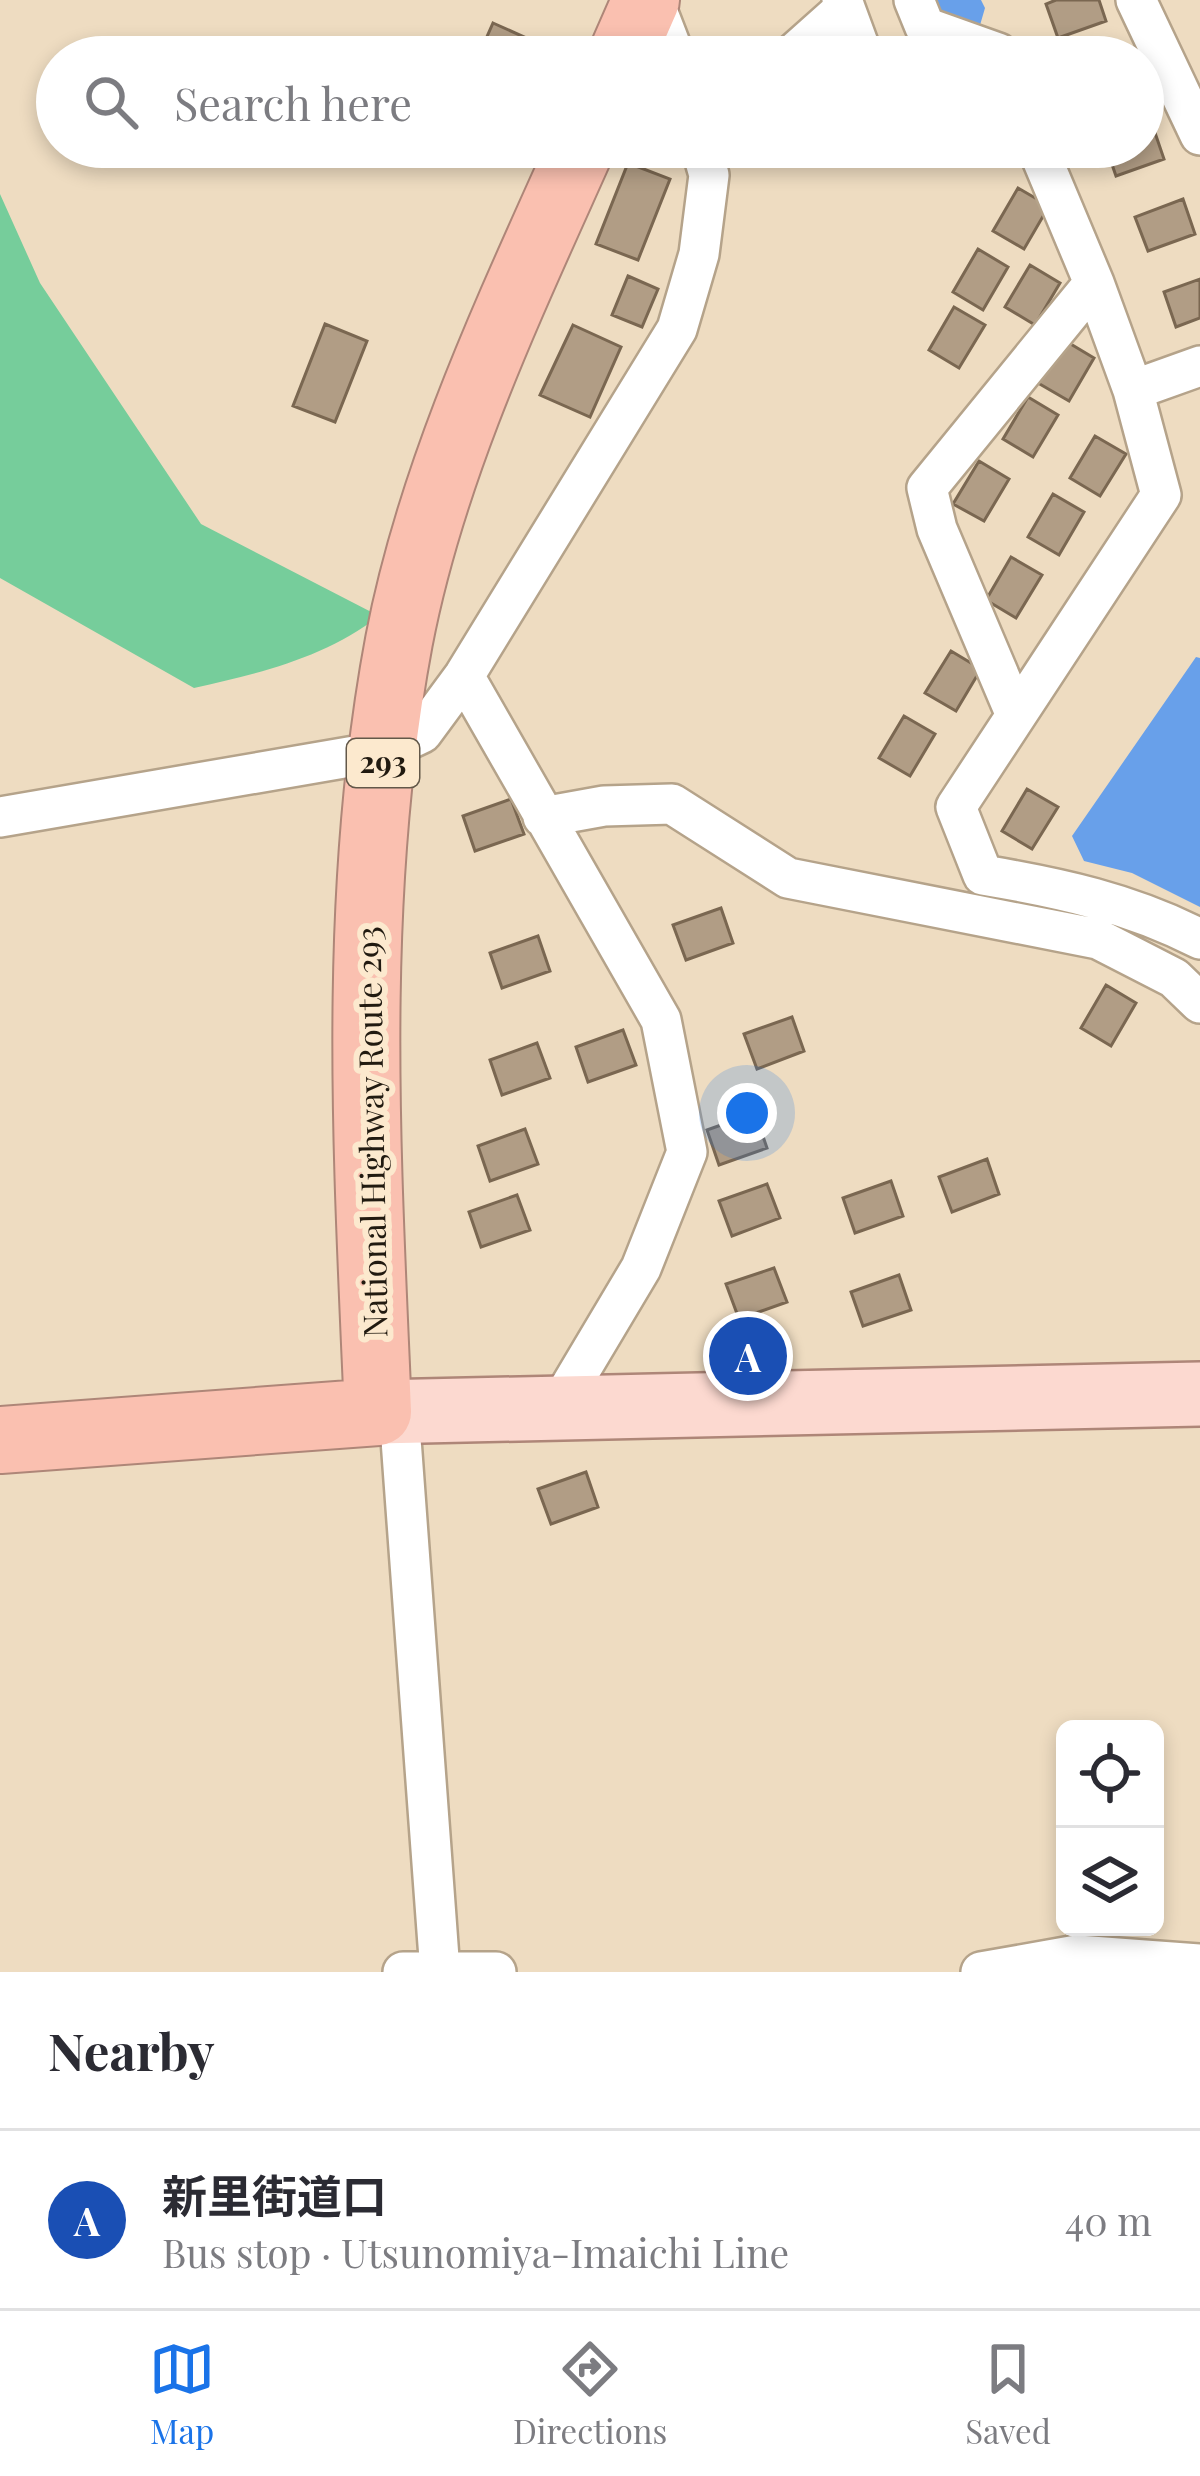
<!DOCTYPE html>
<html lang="en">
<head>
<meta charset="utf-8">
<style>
  :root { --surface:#fff; --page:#f7f7f7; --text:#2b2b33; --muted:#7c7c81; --line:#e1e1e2; --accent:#1a73e8 }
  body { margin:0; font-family:"Playfair Display","Noto Sans JP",serif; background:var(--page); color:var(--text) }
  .controls { position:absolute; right:36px; bottom:36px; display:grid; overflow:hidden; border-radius:18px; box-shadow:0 6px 18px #0003 }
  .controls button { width:108px; height:108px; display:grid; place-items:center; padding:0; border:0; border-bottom:3px solid var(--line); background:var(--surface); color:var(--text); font:60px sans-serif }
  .you { position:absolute; left:747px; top:1113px; width:42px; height:42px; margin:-30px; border:9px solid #fff; border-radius:50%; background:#1a73e8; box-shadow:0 0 0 18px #1a73e833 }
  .badge { display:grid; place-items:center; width:78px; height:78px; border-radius:50%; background:var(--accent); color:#fff; font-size:39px; font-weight:700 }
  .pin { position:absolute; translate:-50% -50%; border:6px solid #fff; box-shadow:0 3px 12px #0006 }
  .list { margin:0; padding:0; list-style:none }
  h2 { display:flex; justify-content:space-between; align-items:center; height:156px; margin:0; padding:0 48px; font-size:51px }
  h2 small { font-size:39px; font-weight:400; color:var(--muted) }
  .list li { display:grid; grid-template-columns:78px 1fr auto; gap:36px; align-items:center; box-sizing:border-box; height:180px; padding:0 48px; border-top:3px solid var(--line) }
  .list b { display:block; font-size:45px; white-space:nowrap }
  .list p { margin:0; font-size:39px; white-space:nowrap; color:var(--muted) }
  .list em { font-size:39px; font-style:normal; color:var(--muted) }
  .icon { flex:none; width:66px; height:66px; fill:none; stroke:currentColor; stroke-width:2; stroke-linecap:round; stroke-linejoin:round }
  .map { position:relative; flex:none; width:1200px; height:1972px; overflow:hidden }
  .search { position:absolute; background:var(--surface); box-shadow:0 6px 18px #0003; left:36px; right:36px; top:36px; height:132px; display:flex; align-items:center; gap:30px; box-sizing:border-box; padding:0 42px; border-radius:66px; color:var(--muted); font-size:45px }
  .sheet { height:336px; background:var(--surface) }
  nav { display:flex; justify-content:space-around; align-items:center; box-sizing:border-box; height:168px; border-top:3px solid var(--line); background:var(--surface); font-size:33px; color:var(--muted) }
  nav a { display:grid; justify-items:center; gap:6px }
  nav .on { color:var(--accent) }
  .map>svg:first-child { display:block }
  .green { fill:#76cd9b }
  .water { fill:#68a0ea }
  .building { fill:#b19d85; stroke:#7a6751; stroke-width:3 }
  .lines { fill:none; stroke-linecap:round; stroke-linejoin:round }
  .street-casing { stroke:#b5a38a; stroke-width:44 }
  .primary-casing { stroke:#ae8678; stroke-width:68 }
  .highway-casing { stroke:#ae8678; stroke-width:70 }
  .street { stroke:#fff; stroke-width:39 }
  .primary { stroke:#fcd9d0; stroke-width:63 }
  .highway { stroke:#fac0b0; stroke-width:66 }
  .labels { text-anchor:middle; stroke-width:12; stroke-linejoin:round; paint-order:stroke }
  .shield { fill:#fce9ce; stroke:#635849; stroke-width:3 }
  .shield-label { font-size:30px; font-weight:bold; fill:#211a10 }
  .street-label { font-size:33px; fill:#211a10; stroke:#fce9ce }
</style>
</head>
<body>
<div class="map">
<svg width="1200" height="1972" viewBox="0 0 1200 1972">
  <rect width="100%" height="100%" fill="#eedcc1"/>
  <!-- green -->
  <path class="green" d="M0,194L40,283L201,524L379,616C325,658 260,673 194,688L0,578Z"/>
  <!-- water -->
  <path class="water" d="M924,0H981L985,8L978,32L933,23Z
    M1196,657L1200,658V907L1132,873L1084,861L1072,836Z"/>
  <!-- building -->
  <path class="building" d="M1056,0H1099L1106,21L1058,38L1046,4Z
    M493,23L542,45L537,57H478Z
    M1152,124L1164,159L1116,176L1106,147H1143V127Z
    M628,163L670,179L638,260L596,244Z
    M1018,188L1049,206L1024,249L993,231Z
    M1183,199L1195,234L1148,251L1135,217Z
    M978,249L1008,267L983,310L953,292Z
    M1030,265L1060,283L1035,325L1005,307Z
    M628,276L658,289L642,327L612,315Z
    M1200,279V318L1176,327L1164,292Z
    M954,307L985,325L959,368L929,350Z
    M325,324L367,341L335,422L293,406Z
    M573,325L621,347L590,417L540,395Z
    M1064,340L1094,358L1069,401L1038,383Z
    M1028,397L1058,415L1033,457L1003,439Z
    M1095,436L1126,454L1100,496L1070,478Z
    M979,461L1009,479L984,521L953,504Z
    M1053,494L1084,512L1059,555L1028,537Z
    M1011,557L1042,575L1016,618L986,600Z
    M951,651L981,669L956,711L925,693Z
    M904,716L935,734L910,776L879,758Z
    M1027,789L1058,807L1032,849L1002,831Z
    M511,799L524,834L475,851L463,816Z
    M721,908L733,943L686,960L673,925Z
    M538,936L550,971L502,988L490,953Z
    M1106,985L1136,1003L1111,1046L1081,1028Z
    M792,1017L804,1051L757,1069L744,1034Z
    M623,1030L636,1065L588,1082L576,1047Z
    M537,1043L550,1078L502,1095L490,1060Z
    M755,1113L767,1148L719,1165L707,1130Z
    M525,1129L538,1164L490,1181L478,1146Z
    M987,1159L999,1194L952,1212L939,1177Z
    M891,1181L903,1216L855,1233L843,1198Z
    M767,1184L780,1218L732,1236L719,1201Z
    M517,1195L530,1230L481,1247L469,1212Z
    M774,1268L787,1302L739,1319L726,1284Z
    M899,1275L911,1310L863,1326L851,1292Z
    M586,1472L598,1507L551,1524L538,1489Z"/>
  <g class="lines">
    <!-- street casing -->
    <g class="street-casing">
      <path id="street" d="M653,0L675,57
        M842,0L863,57
        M914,0L925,27L998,53L1000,57
        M1136,0L1200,135
        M790,57L845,8
        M1037,147L1094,283L1133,390
        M1200,366L1133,390L1161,495L956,807L983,875C1060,888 1130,903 1200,939
        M464,676L661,1020L687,1152L641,1268L557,1409
        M1015,713L937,529L927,488L1094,283
        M0,817L384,751L422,733L464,676L677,329L699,254L709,175L701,147
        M543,817L604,806L672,804L788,878L1098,939L1174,978L1200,1003
        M399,1412L440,1972
        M403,1972H496
        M981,1972L1077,1955L1200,1964"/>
    </g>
    <!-- primary casing -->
    <g class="primary-casing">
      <path id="primary" d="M378,1412L1200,1394"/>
    </g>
    <!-- highway casing -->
    <g class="highway-casing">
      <path id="highway" d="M621,57L646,0
        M0,1440L378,1412C367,1155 351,896 399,641C432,469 510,306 581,147"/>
    </g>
    <!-- street -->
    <use href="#street" class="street"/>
    <!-- primary -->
    <use href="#primary" class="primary"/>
    <!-- highway -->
    <use href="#highway" class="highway"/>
  </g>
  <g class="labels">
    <!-- shield labels -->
    <rect class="shield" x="347" y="739" width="72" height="48" rx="9"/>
    <g class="shield-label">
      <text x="383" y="773">293</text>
    </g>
    <!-- street labels -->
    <g class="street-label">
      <text transform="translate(372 1132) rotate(-91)" y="12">National Highway Route 293</text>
    </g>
  </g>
</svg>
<div class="controls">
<button><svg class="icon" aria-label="locate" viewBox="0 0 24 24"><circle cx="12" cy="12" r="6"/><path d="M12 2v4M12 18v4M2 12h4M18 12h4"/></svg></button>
<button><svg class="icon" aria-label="layers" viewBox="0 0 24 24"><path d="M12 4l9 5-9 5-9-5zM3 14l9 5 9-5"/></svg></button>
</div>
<div class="you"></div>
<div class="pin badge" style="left:748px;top:1356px;background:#1a4fb4">A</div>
<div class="search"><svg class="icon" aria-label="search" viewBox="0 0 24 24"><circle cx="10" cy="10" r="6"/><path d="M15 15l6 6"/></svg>Search here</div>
</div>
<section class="sheet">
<h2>Nearby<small></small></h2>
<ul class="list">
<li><span class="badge" style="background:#1a4fb4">A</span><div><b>新里街道口</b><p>Bus stop · Utsunomiya-Imaichi Line</p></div><em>40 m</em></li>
</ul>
</section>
<nav>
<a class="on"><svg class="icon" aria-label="map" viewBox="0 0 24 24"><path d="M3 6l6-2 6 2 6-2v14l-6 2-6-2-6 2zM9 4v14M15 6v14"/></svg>Map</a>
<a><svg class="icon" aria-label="directions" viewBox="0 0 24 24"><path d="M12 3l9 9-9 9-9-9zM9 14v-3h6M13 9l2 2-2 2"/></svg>Directions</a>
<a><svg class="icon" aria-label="saved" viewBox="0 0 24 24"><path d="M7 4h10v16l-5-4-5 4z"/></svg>Saved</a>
</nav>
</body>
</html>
